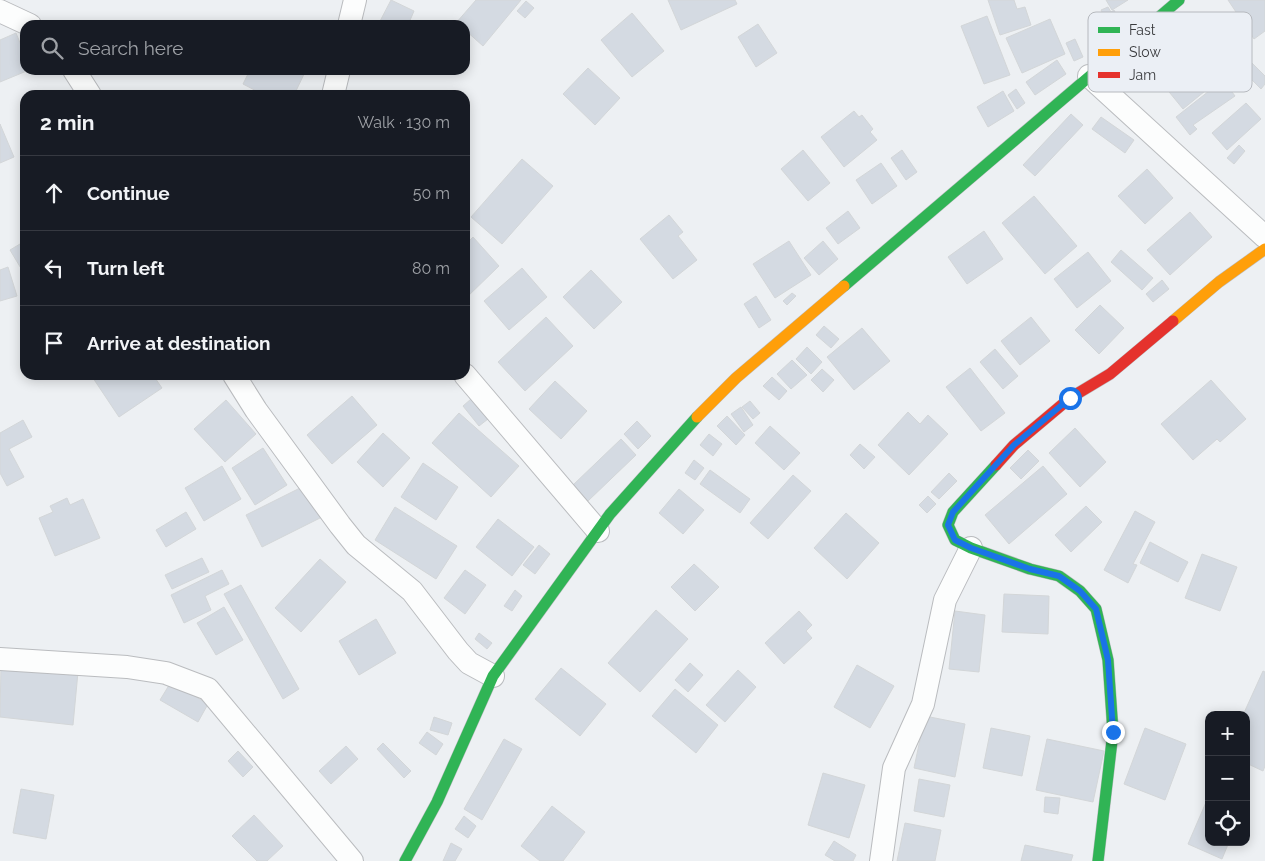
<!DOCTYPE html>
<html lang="en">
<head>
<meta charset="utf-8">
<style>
  :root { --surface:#171b24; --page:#242831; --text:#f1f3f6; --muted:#9ea1a6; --line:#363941 }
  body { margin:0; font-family:Raleway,sans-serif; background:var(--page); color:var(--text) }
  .controls { position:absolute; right:15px; bottom:15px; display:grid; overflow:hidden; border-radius:10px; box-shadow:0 2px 12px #0003 }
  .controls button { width:45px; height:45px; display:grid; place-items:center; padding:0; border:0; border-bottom:1px solid var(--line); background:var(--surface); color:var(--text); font:25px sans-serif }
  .stop { position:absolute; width:15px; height:15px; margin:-11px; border:4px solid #1a73e8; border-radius:50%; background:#fff }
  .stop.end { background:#1a73e8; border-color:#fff; box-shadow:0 1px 5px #0008 }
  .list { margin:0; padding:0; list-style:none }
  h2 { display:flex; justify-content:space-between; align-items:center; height:65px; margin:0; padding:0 20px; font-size:21px }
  h2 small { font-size:16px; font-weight:400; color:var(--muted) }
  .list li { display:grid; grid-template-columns:32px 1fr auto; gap:15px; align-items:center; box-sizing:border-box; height:75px; padding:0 20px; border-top:1px solid var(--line) }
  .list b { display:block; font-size:19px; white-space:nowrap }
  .list em { font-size:16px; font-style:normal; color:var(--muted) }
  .icon { flex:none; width:28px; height:28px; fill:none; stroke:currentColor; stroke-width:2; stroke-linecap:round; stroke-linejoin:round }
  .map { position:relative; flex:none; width:1265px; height:861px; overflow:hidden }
  .search { position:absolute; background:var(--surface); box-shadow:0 2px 12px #0003; left:20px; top:20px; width:450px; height:55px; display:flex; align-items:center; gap:12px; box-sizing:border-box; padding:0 18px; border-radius:15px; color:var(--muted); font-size:19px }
  .panel { position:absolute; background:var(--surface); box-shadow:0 2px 12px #0003; left:20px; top:90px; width:450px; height:290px; border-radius:15px }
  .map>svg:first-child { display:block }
  .building { fill:#d4dae2; stroke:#d3d6d8 }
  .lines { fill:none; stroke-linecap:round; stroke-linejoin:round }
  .street-casing { stroke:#babcbf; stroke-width:24 }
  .fast-casing { stroke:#babcbf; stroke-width:12 }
  .slow-casing { stroke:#babcbf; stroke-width:12 }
  .jam-casing { stroke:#babcbf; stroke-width:12 }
  .street { stroke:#fcfdfd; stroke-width:22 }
  .fast { stroke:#30b455; stroke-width:11 }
  .slow { stroke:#ff9f0a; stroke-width:11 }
  .jam { stroke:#e5322d; stroke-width:11 }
  .route { stroke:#1a73e8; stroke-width:6 }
  .key { fill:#ebeff5; stroke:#b6b9be; stroke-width:1 }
  .key-label { font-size:14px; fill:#3a3b3e }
</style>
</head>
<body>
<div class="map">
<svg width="1265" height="861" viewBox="0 0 1265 861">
  <rect width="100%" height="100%" fill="#edf0f3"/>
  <!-- building -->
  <path class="building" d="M391,0L414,11L408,25H378Z
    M476,0H521L483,46L465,30V25L456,23Z
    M668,0H735L737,4L681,30Z
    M988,0H1014L1017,9L1025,7L1031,25L1000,35Z
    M1106,0H1128L1112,10Z
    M1228,0H1265V31L1254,39Z
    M526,1L534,8L525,18L517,11Z
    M1108,7L1111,12L1114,10L1120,22L1110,27L1101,10Z
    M632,13L664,51L632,77L601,40Z
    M987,16L1010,75L984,84L961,26Z
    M1050,19L1065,54L1022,73L1006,38Z
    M758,24L777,53L756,67L738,37Z
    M1180,29L1221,78L1183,109L1143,60Z
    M16,33L25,55V70H29L0,82V40Z
    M1075,39L1083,57L1074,61L1066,43Z
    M1057,60L1066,74L1035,95L1026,82Z
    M1251,62L1265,76V84L1261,89L1242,70Z
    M588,68L620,98L595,125L563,94Z
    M250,70H306L294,95L288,91L286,95H264L243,84Z
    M1223,80L1235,96L1193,125L1197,129L1190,135L1176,117Z
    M1016,89L1025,103L1017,109L1008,95Z
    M1003,91L1014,111L988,127L977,107Z
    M1246,103L1261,119L1227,150L1212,133Z
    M854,111L859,117L862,115L873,129L870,132L877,140L844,167L821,137Z
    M1071,114L1083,125L1035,176L1023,165Z
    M1101,117L1134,140L1125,153L1092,129Z
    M0,124L14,157L0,163Z
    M1239,145L1245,151L1234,164L1227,158Z
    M803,150L830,183L808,201L781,169Z
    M902,150L917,172L906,180L891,158Z
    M522,159L553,186L502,244L471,217Z
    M881,163L897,186L872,204L856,180Z
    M1147,169L1173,198L1145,224L1118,196Z
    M1034,196L1077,246L1045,274L1002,223Z
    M848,211L860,228L838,244L826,228Z
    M1190,212L1212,237L1170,275L1147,250Z
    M669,215L683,232L678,236L697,260L673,279L640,239Z
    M984,231L1003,259L967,284L948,257Z
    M473,237L499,266L465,299V245Z
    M25,241V275L10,250Z
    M789,241L811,275L775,298L753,264Z
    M823,241L838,259L819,275L804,258Z
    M1121,250L1153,278L1142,290L1111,262Z
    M1088,252L1111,281L1077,308L1054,279Z
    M8,267L17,296L0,301V270Z
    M522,268L547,297L509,330L484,301Z
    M591,270L622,302L594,329L563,297Z
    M1162,280L1169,289L1153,302L1146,294Z
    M792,293L796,296L787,305L783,301Z
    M756,296L771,320L759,328L744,304Z
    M1100,305L1124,328L1099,354L1075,330Z
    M546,317L573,346L525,391L498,362Z
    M1031,317L1050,341L1020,365L1001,341Z
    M824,326L839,339L831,348L816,335Z
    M862,328L890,361L854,390L827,357Z
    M807,347L822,362L811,374L796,359Z
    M995,349L1018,376L1003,389L980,362Z
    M792,360L807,375L791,389L777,374Z
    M970,368L1005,413L981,431L946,387Z
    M822,369L834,380L823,392L811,380Z
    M91,375H153L162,388L119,417Z
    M772,377L787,391L779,400L763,386Z
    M1211,380L1246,419L1220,442L1217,439L1193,460L1161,424Z
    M555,381L587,411L561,439L529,409Z
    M352,396L377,425L332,464L307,435Z
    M471,399L488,419L479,426L463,406Z
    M226,400L256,434L225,462L194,429Z
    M750,401L760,413L753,419L742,407Z
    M741,407L753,425L744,432L731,414Z
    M908,412L920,424L928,415L948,434L909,475L878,445Z
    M459,413L519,466L491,497L432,443Z
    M727,416L745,435L736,445L717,426Z
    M23,420L32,437L9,449L24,477L7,486L0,473V433Z
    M637,421L651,436L638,449L624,434Z
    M770,426L800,453L784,470L755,443Z
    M1075,428L1106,462L1080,487L1049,453Z
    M383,433L410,458L383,487L357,462Z
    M709,434L722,444L713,456L700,445Z
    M621,439L636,455L588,501L573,485Z
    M860,444L875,457L864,469L850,455Z
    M263,448L287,485L255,505L232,468Z
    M1028,450L1039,461L1021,479L1010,468Z
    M694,460L704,468L695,480L685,473Z
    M423,463L458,487L436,520L401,497Z
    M222,466L241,499L204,521L185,488Z
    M1043,466L1067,494L1009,544L985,515Z
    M710,470L750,499L740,513L700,484Z
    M949,473L957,481L939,499L931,492Z
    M793,475L811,491L768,539L750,523Z
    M306,485L322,517L262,547L246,515Z
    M679,489L704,510L683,534L659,513Z
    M928,496L936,504L927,513L919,505Z
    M67,498L70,505L83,499L100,538L55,556L39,518L53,512L50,506Z
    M1086,506L1102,522L1071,552L1055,535Z
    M395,507L457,546L436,579L375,540Z
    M1135,511L1155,522L1133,564L1137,565L1128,583L1104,570Z
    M186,512L196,529L166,547L156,530Z
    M846,513L879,543L847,579L814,548Z
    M498,519L534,547L512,576L476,547Z
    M1150,542L1188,562L1178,582L1140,563Z
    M539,545L550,554L535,574L523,565Z
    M1202,554L1237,567L1220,611L1185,598Z
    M202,558L209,572L172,589L165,575Z
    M320,559L346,582L301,632L275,608Z
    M694,564L719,587L695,611L671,587Z
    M222,570L229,584L205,596L211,610L184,623L171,595Z
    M465,570L486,585L465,614L444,598Z
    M241,585L299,689L283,699L224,594Z
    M515,590L522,596L512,611L504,606Z
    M1004,594L1049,596L1048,634L1002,632Z
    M224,607L243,640L216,655L197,623Z
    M656,610L688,639L640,692L608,663Z
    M799,611L812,625L806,631L812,638L784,664L765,643Z
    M955,611L985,615L979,672L949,669Z
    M376,619L396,653L359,675L339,641Z
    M479,633L492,643L487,649L475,639Z
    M690,663L703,675L688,692L675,680Z
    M1,664L78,672L73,725L0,717Z
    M857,665L894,686L870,728L834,707Z
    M561,668L606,704L580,736L535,699Z
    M738,670L756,687L725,722L706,705Z
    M1263,671L1265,672V766L1263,771L1246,763V715H1243Z
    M171,682L208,704L198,722L160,700Z
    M675,689L718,725L696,753L652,716Z
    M925,716L965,724L955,777L914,768Z
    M434,717L452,723L448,735L430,730Z
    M991,728L1030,736L1022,776L983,768Z
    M1145,728L1186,744L1165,800L1124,784Z
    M427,732L443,744L436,755L419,743Z
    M504,739L522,749L482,820L464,809Z
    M1047,739L1104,751L1093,802L1036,790Z
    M383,743L411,771L404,778L377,749Z
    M346,746L358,759L331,784L319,771Z
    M238,751L253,767L243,777L228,761Z
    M823,773L865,785L849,838L808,825Z
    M919,779L950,785L944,817L914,811Z
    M21,789L54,795L46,839L13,833Z
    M1045,797L1060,798L1058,814L1044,812Z
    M1207,800L1209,842H1229L1222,859L1188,844Z
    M552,806L585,832L563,861H540L521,846Z
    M254,815L283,846L267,861H257L232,836Z
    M464,816L476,826L468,838L455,829Z
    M905,823L941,830L935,861H897Z
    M834,841L856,855L853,861H835L825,855Z
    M451,843L462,849L455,861H443Z
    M1025,845L1073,855L1071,861H1021Z"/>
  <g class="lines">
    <!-- street casing -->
    <g class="street-casing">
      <path id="street" d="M0,11L30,25
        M349,25L355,0
        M74,70L90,95
        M1089,76L1265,237
        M333,95L339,70
        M234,375L256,410L340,525L356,545L412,591L458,651L469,663L493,676
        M465,375L598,531
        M0,659L127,667L166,673L208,689L352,861
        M881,861L894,768L923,704L945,600L971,548"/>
    </g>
    <!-- fast casing -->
    <g class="fast-casing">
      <path id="fast" d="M844,286L1179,0
        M996,465L953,512L948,525L955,540L971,548L1030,569L1059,576L1080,591L1096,609L1108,660L1113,732L1098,861
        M405,861L437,802L493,676L610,514L697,417"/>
    </g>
    <!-- slow casing -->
    <g class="slow-casing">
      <path id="slow" d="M1173,321L1219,282L1265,249
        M697,417L736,378L844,286"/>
    </g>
    <!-- jam casing -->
    <g class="jam-casing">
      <path id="jam" d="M996,465L1014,445L1070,398L1110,374L1173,321"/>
    </g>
    <!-- street -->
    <use href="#street" class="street"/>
    <!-- fast -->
    <use href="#fast" class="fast"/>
    <!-- slow -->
    <use href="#slow" class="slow"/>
    <!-- jam -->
    <use href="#jam" class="jam"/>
  </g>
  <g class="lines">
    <!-- route -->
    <path class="route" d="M1070,398L1014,445L953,512L948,525L955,540L971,548L1030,569L1059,576L1080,591L1096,609L1108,660L1113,732"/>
  </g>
  <!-- legend -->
  <rect x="1088" y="12" width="164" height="80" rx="8" class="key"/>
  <rect x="1098" y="27" width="22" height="6" fill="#30b455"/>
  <rect x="1098" y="49" width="22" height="7" fill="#ff9f0a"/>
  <rect x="1098" y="72" width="22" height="6" fill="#e5322d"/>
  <g class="key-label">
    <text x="1129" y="35">Fast</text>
    <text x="1129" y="57">Slow</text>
    <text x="1129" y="80">Jam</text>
  </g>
</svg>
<div class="controls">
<button>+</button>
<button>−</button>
<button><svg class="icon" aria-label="locate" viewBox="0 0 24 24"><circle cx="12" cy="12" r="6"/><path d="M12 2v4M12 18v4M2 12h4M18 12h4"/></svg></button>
</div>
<div class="stop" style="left:1070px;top:398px"></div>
<div class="stop end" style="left:1113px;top:732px"></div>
<div class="search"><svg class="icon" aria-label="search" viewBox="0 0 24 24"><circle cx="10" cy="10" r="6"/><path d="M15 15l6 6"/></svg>Search here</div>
<section class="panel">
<h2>2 min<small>Walk · 130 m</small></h2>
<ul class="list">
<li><svg class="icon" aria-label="ahead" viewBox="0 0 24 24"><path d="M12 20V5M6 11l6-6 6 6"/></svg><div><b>Continue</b></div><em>50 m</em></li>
<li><svg class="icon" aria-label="left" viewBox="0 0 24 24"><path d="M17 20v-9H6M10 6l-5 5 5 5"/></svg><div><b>Turn left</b></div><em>80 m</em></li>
<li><svg class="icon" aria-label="arrive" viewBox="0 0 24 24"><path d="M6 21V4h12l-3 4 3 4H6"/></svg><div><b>Arrive at destination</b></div></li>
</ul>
</section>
</div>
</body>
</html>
